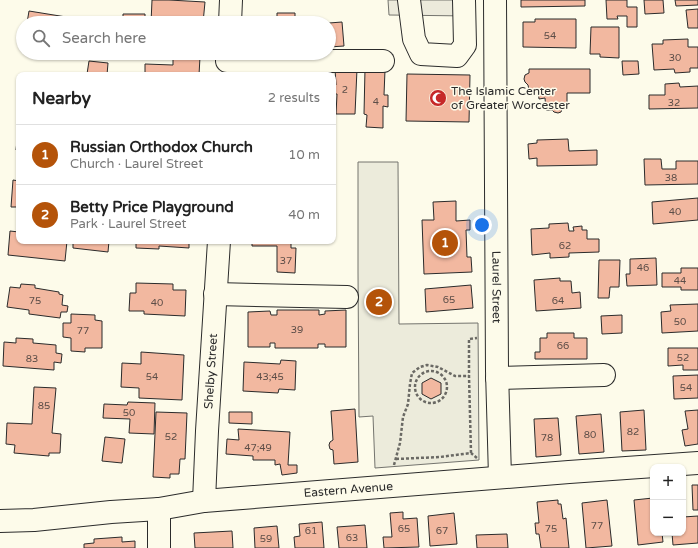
<!DOCTYPE html>
<html lang="en">
<head>
<meta charset="utf-8">
<style>
  :root { --surface:#fff; --page:#f6f6f6; --text:#222; --muted:#767676; --line:#e0e0e0; --accent:#b45309 }
  body { margin:0; font-family:"Varela Round",sans-serif; background:var(--page); color:var(--text) }
  .controls { position:absolute; right:12px; bottom:12px; display:grid; overflow:hidden; border-radius:8px; box-shadow:0 1px 3px #0004 }
  .controls button { width:36px; height:36px; display:grid; place-items:center; padding:0; border:0; border-bottom:1px solid var(--line); background:var(--surface); color:var(--text); font:20px sans-serif }
  .you { position:absolute; left:482px; top:225px; width:14px; height:14px; margin:-10px; border:3px solid #fff; border-radius:50%; background:#1a73e8; box-shadow:0 0 0 6px #1a73e833 }
  .badge { display:grid; place-items:center; width:26px; height:26px; border-radius:50%; background:var(--accent); color:#fff; font-size:13px; font-weight:700 }
  .pin { position:absolute; translate:-50% -50%; border:2px solid #fff; box-shadow:0 1px 4px #0006 }
  .list { margin:0; padding:0; list-style:none }
  h2 { display:flex; justify-content:space-between; align-items:center; height:52px; margin:0; padding:0 16px; font-size:17px }
  h2 small { font-size:13px; font-weight:400; color:var(--muted) }
  .list li { display:grid; grid-template-columns:26px 1fr auto; gap:12px; align-items:center; box-sizing:border-box; height:60px; padding:0 16px; border-top:1px solid var(--line) }
  .list b { display:block; font-size:15px; white-space:nowrap }
  .list p { margin:0; font-size:13px; white-space:nowrap; color:var(--muted) }
  .list em { font-size:13px; font-style:normal; color:var(--muted) }
  .icon { flex:none; width:22px; height:22px; fill:none; stroke:currentColor; stroke-width:2; stroke-linecap:round; stroke-linejoin:round }
  .map { position:relative; flex:none; width:698px; height:548px; overflow:hidden }
  .search { position:absolute; background:var(--surface); box-shadow:0 1px 3px #0004; left:16px; top:16px; width:320px; height:44px; display:flex; align-items:center; gap:10px; box-sizing:border-box; padding:0 14px; border-radius:22px; color:var(--muted); font-size:15px }
  .panel { position:absolute; background:var(--surface); box-shadow:0 1px 3px #0004; left:16px; top:72px; width:320px; height:172px; border-radius:8px }
  .map>svg:first-child { display:block }
  .green { fill:#ecebdb; stroke:#74746e }
  .parking { fill:#eceadb; stroke:#74746e }
  .building { fill:#f2b8a0; stroke:#2b2b2b }
  .lines { fill:none; stroke-linecap:round; stroke-linejoin:round }
  .minor-casing { stroke:#2b2b2b; stroke-width:24 }
  .path { stroke:#6a6964; stroke-width:2.5; stroke-dasharray:3 2; stroke-linecap:butt }
  .minor { stroke:#fdfbea; stroke-width:22 }
  .labels { text-anchor:middle; stroke-width:3; stroke-linejoin:round; paint-order:stroke }
  .number-label { font-size:10px; fill:#5d4e48 }
  .poi-label { font-size:12px; fill:#2b2b2b; stroke:#fdfbea; text-anchor:start }
  .street-label { font-size:12px; fill:#2b2b2b; stroke:#fdfbea }
</style>
</head>
<body>
<div class="map">
<svg width="698" height="548" viewBox="0 0 698 548">
  <rect width="100%" height="100%" fill="#fdfbea"/>
  <!-- green -->
  <path class="green" d="M358,162H398L399,324L478,323L479,460L375,468L373,416L359,417L358,272Z"/>
  <!-- parking -->
  <path class="parking" d="M388,0H471L470,16L389,15Z"/>
  <!-- building -->
  <path class="building" d="M152,0H169L205,2L203,23H151Z
    M521,0H585V6L521,7Z
    M606,0H627V7H637V27H627V16H617L618,19H607Z
    M644,0H663L664,13L645,14Z
    M675,0H698V5L676,6Z
    M698,9V28H688L686,10Z
    M29,11L91,21V23H27Z
    M277,13H295V22L312,23H264L265,20L277,21Z
    M123,14H145V23H123Z
    M535,19H576V48L523,47V22H535Z
    M342,22L344,46L329,47V23Z
    M591,27H619V58L600,57V54H590Z
    M688,39V47H698V68H690V72L675,73L674,69L654,70L652,44H663V40Z
    M173,56L200,57L199,75H145V64L173,65Z
    M89,61L108,63L107,75L87,74Z
    M622,61H638L639,74L623,75Z
    M335,69H357L355,114H336L337,94H333V85H336Z
    M365,69L385,70L384,95H388V107L383,106V128L366,127L367,115L364,114Z
    M529,69H590V93H567V108L562,109L561,112L558,113L554,112L552,110H546L545,98L539,99L538,90H529L528,85L525,82L524,79L525,75L529,73Z
    M407,74L470,75L469,122L406,121Z
    M679,83L680,87L698,86V108L649,109V95H665V84Z
    M19,122V151L16,150Z
    M568,139L569,151L597,150V165L537,166V158L529,159L528,144L537,143V140Z
    M644,159H661L662,169H676V161H698V184L645,185Z
    M13,180L19,181V207H11Z
    M698,198V220L653,224L652,202Z
    M456,201V221L470,220V230H466L467,257H471L472,272L424,274L422,220H434L433,202Z
    M568,223L569,231H574L573,227L582,226V230H587V239H599V252L569,253V257L550,258V253L532,255L531,229L549,228V224Z
    M10,231L19,232V241H67L65,261L8,255Z
    M73,241H109L108,252L73,248Z
    M136,241H189V248L159,246V249L136,248Z
    M252,241H291V248H296L295,273L277,272V246H252Z
    M656,258L657,285L627,286L626,274H630V259Z
    M599,260H620L619,287H610L609,298H598Z
    M681,268H698V290H681V287H662V273H681Z
    M560,278V281H571L572,293L580,292L581,308L536,311L534,280Z
    M136,283L173,284V290H186L185,316L144,314V311H129L130,293H136Z
    M21,284L35,285V288L59,292V294L63,295L62,305L68,306L67,312H61L60,318L29,314V310L7,307L10,287L20,288Z
    M471,285L473,308L426,312L425,289Z
    M698,304V331L662,333L661,312L671,311L670,305Z
    M277,310H319V315L325,314V311L346,310V347H325V344H318V348H275V343H270V347H248V312L270,311L271,315H277Z
    M71,314L95,315V320L102,321V348H85V352L71,351V338L63,337V323H71Z
    M622,315V333L602,334L601,316Z
    M547,333H574V338H587V359H535V352H540V338H547Z
    M16,338L33,339V343L56,345V353L62,354L61,363L54,362V370L3,366L4,342L16,343Z
    M668,348H698V370H683V365L668,366Z
    M141,352L184,355L182,400L139,398V388L121,387L122,363L141,364Z
    M281,360L296,361L295,390L279,389L278,393L243,391L244,362L280,364Z
    M698,375V398L674,399L673,376Z
    M431,378L441,383V394L431,399L422,394V383Z
    M34,387L56,388L52,433L61,434L60,453H49V456L14,453L15,445L6,444L7,423L32,424Z
    M128,402L155,403L154,434L129,433L130,419L103,418L104,404L127,405Z
    M355,409L358,462L334,464L333,450L330,449L329,445L330,442L333,440L331,411Z
    M644,410L646,450L622,451L620,412Z
    M698,410V444L685,446L682,430L688,429L685,411Z
    M156,412L187,413L185,459H180L179,474H170V478L153,477Z
    M229,412H252V424L229,423Z
    M601,414L604,452L579,454L576,416Z
    M558,418L561,455L536,457L534,419Z
    M238,429L290,432L288,465H297V473L282,475L280,464L275,465V460H253V456L226,454L227,439L239,440Z
    M105,437L125,439L122,463L102,461Z
    M692,485H698V510H693Z
    M653,498V533H662L663,542L638,545L634,500Z
    M558,500V504H561L563,519L566,518L569,548H541L539,534H536L535,523H539L537,502Z
    M607,500L612,546L586,548L582,503Z
    M403,512V519L417,518L419,547L384,548L383,537H392L390,513Z
    M454,513L457,544L430,546L428,516Z
    M698,516V543L673,545L672,533H683V517Z
    M322,522L324,548H295L294,537L300,536L299,524Z
    M365,525L367,548H339L337,527Z
    M277,526L279,548H255L254,528Z
    M232,531L233,548H195L194,533Z
    M507,534L508,548H477L476,535Z
    M122,537V542L135,541V548H84V544L94,543V539Z"/>
  <g class="lines">
    <!-- minor casing -->
    <g class="minor-casing">
      <g id="minor">
        <path d="M409,0L414,39L421,54L457,56L465,45L464,0"/>
        <path id="s1" d="M495,0L497,371L500,477"/>
        <path d="M230,23L231,0"/>
        <path d="M227,61H383"/>
        <path d="M215,294L347,297"/>
        <path d="M497,378L604,375"/>
        <path id="s2" d="M204,501L207,431L219,241"/>
        <path d="M159,509V548"/>
        <path id="s3" d="M0,521L34,520L111,512L159,509L204,501L569,472L698,463"/>
      </g>
    </g>
    <!-- path -->
    <path class="path" d="M415 387a16 16 0 1 1 32 0a16 16 0 1 1-32 0Z
      M471,453L469,376V339L477,338
      M396,459L440,457L471,453L477,458
      M394,465L400,443L403,417L408,404L410,384L412,373L420,367L427,365L438,367L455,376H469"/>
    <!-- minor -->
    <use href="#minor" class="minor"/>
  </g>
  <!-- icons -->
  <defs>
    <g id="mosque-disc" transform="scale(0.9)"><circle r="9.5" fill="#c62828" stroke="#fdfbea"/><path d="M3.5-4.9A6 6 0 1 0 3.5 4.9A5 5 0 1 1 3.5-4.9Z" fill="#fff"/></g>
  </defs>
  <g fill-rule="evenodd">
    <use href="#mosque-disc" x="438" y="98"/>
  </g>
  <g class="labels">
    <!-- number labels -->
    <g class="number-label">
      <text x="550" y="39">54</text>
      <text x="675" y="61">30</text>
      <text x="345" y="93">2</text>
      <text x="376" y="105">4</text>
      <text x="674" y="106">32</text>
      <text x="671" y="181">38</text>
      <text x="675" y="215">40</text>
      <text x="565" y="249">62</text>
      <text x="286" y="264">37</text>
      <text x="643" y="271">46</text>
      <text x="680" y="284">44</text>
      <text x="449" y="303">65</text>
      <text x="35" y="304">75</text>
      <text x="558" y="304">64</text>
      <text x="157" y="306">40</text>
      <text x="680" y="325">50</text>
      <text x="297" y="333">39</text>
      <text x="83" y="334">77</text>
      <text x="563" y="349">66</text>
      <text x="683" y="361">52</text>
      <text x="32" y="362">83</text>
      <text x="152" y="380">54</text>
      <text x="270" y="380">43;45</text>
      <text x="686" y="391">54</text>
      <text x="44" y="409">85</text>
      <text x="129" y="416">50</text>
      <text x="633" y="435">82</text>
      <text x="590" y="438">80</text>
      <text x="171" y="440">52</text>
      <text x="547" y="441">78</text>
      <text x="258" y="451">47;49</text>
      <text x="597" y="529">77</text>
      <text x="404" y="532">65</text>
      <text x="551" y="532">75</text>
      <text x="311" y="534">61</text>
      <text x="442" y="534">67</text>
      <text x="352" y="541">63</text>
      <text x="266" y="542">59</text>
    </g>
    <!-- poi labels -->
    <g class="poi-label">
      <text x="451" y="95">The Islamic Center<tspan x="451" dy="14">of Greater Worcester</tspan></text>
    </g>
    <!-- street labels -->
    <g class="street-label">
      <text dy="4" stroke="none"><textPath href="#s1" startOffset="287">Laurel Street</textPath></text>
      <text dy="4" stroke="none"><textPath href="#s2" startOffset="130">Shelby Street</textPath></text>
      <text dy="4" stroke="none"><textPath href="#s3" startOffset="350">Eastern Avenue</textPath></text>
    </g>
  </g>
</svg>
<div class="controls">
<button>+</button>
<button>−</button>
</div>
<div class="you"></div>
<div class="pin badge" style="left:445px;top:243px">1</div>
<div class="pin badge" style="left:379px;top:302px">2</div>
<div class="search"><svg class="icon" aria-label="search" viewBox="0 0 24 24"><circle cx="10" cy="10" r="6"/><path d="M15 15l6 6"/></svg>Search here</div>
<section class="panel">
<h2>Nearby<small>2 results</small></h2>
<ul class="list">
<li><span class="badge">1</span><div><b>Russian Orthodox Church</b><p>Church · Laurel Street</p></div><em>10 m</em></li>
<li><span class="badge">2</span><div><b>Betty Price Playground</b><p>Park · Laurel Street</p></div><em>40 m</em></li>
</ul>
</section>
</div>
</body>
</html>
